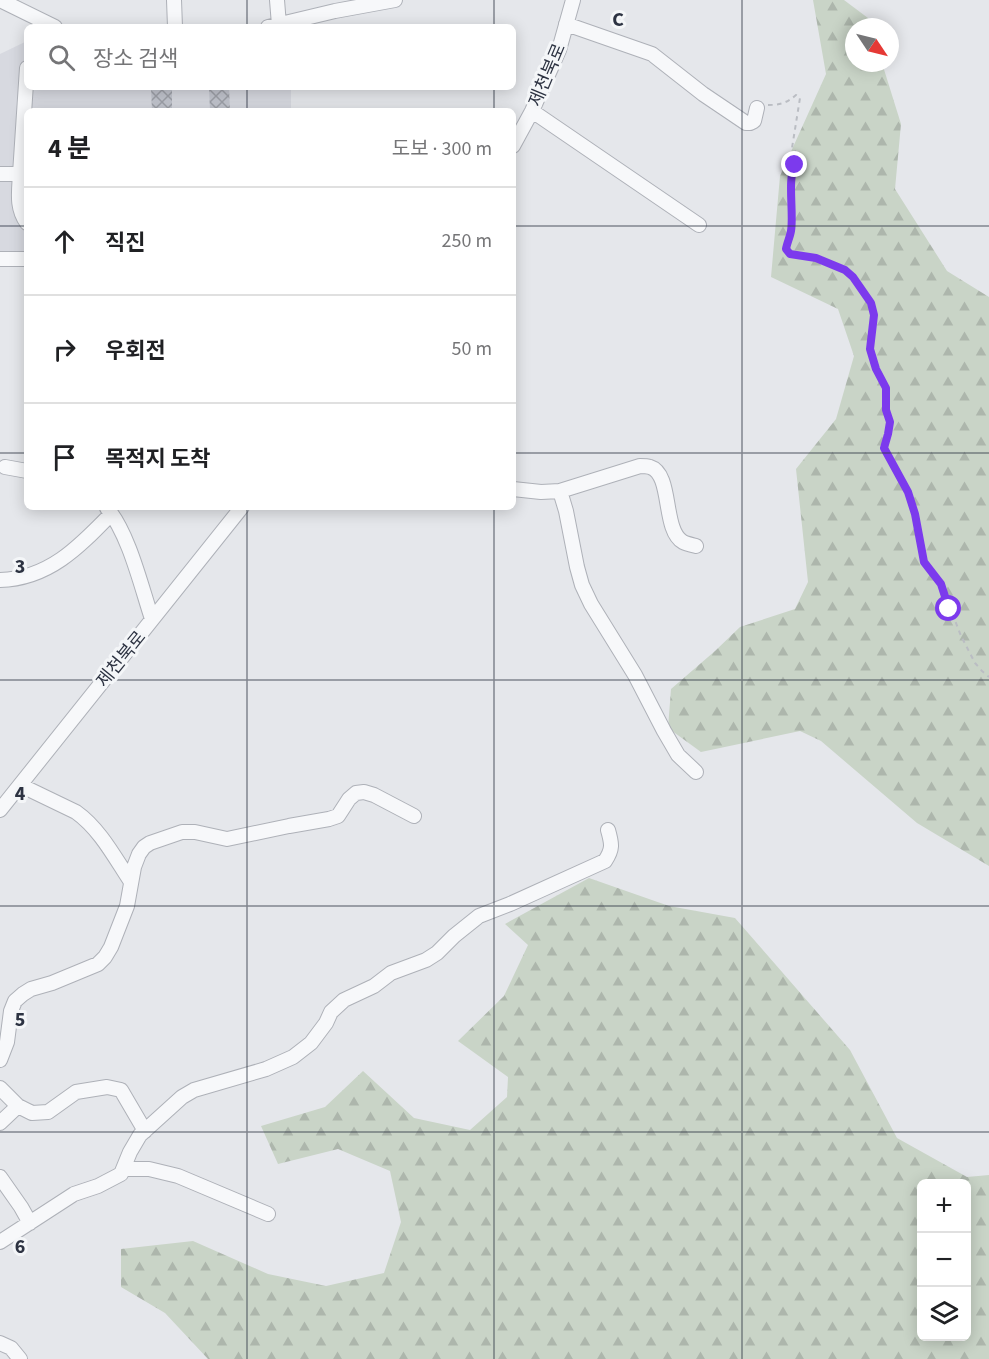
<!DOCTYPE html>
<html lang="ko">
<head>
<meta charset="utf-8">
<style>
  :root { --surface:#fff; --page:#f2f2f2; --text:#202124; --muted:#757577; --line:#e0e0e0 }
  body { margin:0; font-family:"Source Sans 3","Noto Sans KR",sans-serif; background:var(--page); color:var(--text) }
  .controls { position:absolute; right:18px; bottom:18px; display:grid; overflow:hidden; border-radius:9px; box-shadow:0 3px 15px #0003 }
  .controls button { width:54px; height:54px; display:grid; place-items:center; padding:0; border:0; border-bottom:2px solid var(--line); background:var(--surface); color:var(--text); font:30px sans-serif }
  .compass { position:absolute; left:845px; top:18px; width:54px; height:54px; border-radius:50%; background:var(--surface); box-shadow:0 3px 15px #0003; rotate:125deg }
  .stop { position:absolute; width:18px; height:18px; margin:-14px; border:4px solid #7c3aed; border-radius:50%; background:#fff }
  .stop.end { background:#7c3aed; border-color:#fff; box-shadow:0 2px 6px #0008 }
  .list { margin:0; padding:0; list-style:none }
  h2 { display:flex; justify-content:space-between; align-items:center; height:78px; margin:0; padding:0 24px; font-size:26px }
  h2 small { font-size:20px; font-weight:400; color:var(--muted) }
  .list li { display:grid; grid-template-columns:39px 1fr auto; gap:18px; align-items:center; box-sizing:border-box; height:108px; padding:0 24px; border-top:2px solid var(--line) }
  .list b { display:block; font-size:22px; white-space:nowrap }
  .list em { font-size:20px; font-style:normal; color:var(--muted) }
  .icon { flex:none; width:33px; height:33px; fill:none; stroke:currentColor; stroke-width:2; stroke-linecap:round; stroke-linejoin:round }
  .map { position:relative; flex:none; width:989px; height:1359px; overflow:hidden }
  .search { position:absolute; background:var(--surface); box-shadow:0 3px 15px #0003; left:24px; top:24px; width:492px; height:66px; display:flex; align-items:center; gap:15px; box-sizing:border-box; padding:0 21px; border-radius:9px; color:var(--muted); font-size:22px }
  .panel { position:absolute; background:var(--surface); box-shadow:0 3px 15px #0003; left:24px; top:108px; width:492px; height:402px; border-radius:9px }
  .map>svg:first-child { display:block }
  .built { fill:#d7d9e0 }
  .forest { fill:url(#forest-firs); fill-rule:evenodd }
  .building { fill:url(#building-cross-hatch) }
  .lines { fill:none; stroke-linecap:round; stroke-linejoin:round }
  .minor-casing { stroke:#aeb1b8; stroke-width:16 }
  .path { stroke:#babdc3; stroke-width:2; stroke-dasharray:4.5 4.5; stroke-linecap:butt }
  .minor { stroke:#f7f8fa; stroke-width:14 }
  .route { stroke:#7c3aed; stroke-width:8 }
  .grid { fill:none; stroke:#2d3342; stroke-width:1.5; stroke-opacity:0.55 }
  .labels { text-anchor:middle; stroke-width:6; stroke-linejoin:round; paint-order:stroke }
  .street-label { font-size:18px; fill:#2d3342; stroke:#f4f6f8 }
  .grid-label { font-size:20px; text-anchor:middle; font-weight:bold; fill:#2d3342; stroke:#f4f6f8; stroke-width:6; stroke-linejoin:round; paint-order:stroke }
</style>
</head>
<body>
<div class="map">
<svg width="989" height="1359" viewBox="0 0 989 1359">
  <defs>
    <pattern id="forest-firs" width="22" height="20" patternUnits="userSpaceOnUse" patternTransform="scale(1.5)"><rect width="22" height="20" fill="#c9d4c7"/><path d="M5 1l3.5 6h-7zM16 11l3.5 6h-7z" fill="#adb6ac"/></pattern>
    <pattern id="building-cross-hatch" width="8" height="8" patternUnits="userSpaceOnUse" patternTransform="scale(1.5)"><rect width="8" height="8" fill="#c2c5ce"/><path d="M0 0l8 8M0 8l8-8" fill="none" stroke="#9ea1a9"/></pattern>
  </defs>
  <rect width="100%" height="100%" fill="#e5e7eb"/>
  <!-- built -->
  <path class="built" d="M27,41V87H291V111H27V254L0,253V54Z"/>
  <!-- forest -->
  <path class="forest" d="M813,0H844L868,18L871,27H854V63H882L901,124L895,189L947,271L989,297V866L917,823L821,741L800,731L701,752L668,728L671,689L715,651L740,627L795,609L808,582L796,469L836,419L854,356L838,309L771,277L780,176L826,74Z
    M589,878L669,906L735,918L850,1050L897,1138L967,1177L989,1175V1359H208L165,1313L121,1287V1249L193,1241L268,1274L326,1286L384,1273L401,1222L390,1171L338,1149L278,1164L261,1126L325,1107L363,1071L414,1118L470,1130L507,1097L508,1077L458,1041L504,996L528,945L505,924ZM922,1184H966V1336H922Z"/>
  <!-- building -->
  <path class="building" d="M151,87H172V111H152Z
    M209,87H229L230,111H210Z"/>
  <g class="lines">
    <!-- minor casing -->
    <g class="minor-casing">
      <path id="minor" d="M0,0L55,27
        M174,0L175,27
        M277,0L279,25
        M566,24L652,54L703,94L746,123H750L754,121L757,108
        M268,27L335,11L395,0
        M532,111L699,225
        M513,146L532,111L559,50L573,0
        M0,174H20C19,192 16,208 27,223
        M20,174L27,68
        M0,259H27
        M5,467L27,471
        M513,489L541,492L560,491L640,466C643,466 647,466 650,467C673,474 662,530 683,542C687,544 692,545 696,546
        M560,491L566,511L577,567L582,585L591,604L635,675L664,731L678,755L696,772
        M107,508C129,534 141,586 152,619
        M0,580C49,579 80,546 111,514
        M20,785L76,812C100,829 115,858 131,882
        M0,810L242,507
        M0,1060L7,1042L11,1011L15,1001L23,994L31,989L52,983L98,964L105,957L111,947L127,906L134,867L139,854L144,847L150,843L182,832H195L227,839L289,826L329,819L338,816L349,799L356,793L364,792L374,795L414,816
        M0,1088L18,1106L32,1113L48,1112L76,1092L107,1087L121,1090L145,1131
        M0,1123L18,1106
        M124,1169H149L178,1176L268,1214
        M0,1177L21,1207L30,1223
        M0,1242L74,1194L98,1186L121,1174L130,1152L140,1135L182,1097L194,1090L266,1069L293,1057L311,1043L326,1023L331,1012L344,1000L374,986L391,973L426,960L437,953L454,936L479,916L510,904L605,861C613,849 612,844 608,830
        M0,1343L11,1348L20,1359"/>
    </g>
    <!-- path -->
    <path class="path" d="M768,105C780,105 787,103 796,95L800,98L792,148L795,151L798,157L792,171L793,201L791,234L787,241L786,249L790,254L816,258L845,270L853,277L871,303L874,315L870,349L875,369L886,388L887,410L890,422L888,433L884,448L891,460L895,469L908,492L912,502L924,562L941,584L961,636L975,663L982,671L989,677"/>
    <!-- minor -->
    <use href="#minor" class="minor"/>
  </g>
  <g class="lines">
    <!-- route -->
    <path class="route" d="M795,165C787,178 794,214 791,231C790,237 787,243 786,249L790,254L816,258L845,270L853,277L871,303L874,315L870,349L876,369L886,388V410L890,422L888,434L884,448L908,492L915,514L924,562L941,584L949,609"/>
  </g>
  <!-- grid -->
  <path class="grid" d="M247,0V27M494,0V27M742,0V1359M247,87V111M494,87V111M0,226H27M513,226H989M0,453H27M513,453H989M247,507V1359M494,507V1359M0,680H989M0,906H989M0,1132H989"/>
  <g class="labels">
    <!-- street labels -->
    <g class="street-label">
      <text transform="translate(547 75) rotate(-67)" y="6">제천북로</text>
      <text transform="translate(121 659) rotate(-51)" y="6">제천북로</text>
    </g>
  </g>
  <g class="grid-label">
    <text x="618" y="26">C</text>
    <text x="20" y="573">3</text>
    <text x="20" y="800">4</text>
    <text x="20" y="1026">5</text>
    <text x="20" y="1253">6</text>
  </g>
</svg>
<div class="controls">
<button>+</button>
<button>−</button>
<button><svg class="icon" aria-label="layers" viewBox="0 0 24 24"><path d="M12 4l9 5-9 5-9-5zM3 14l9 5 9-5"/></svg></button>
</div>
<svg class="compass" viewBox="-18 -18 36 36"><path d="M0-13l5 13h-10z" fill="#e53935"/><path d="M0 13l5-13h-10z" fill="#757577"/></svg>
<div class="stop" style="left:949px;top:609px"></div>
<div class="stop end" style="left:795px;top:165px"></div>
<div class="search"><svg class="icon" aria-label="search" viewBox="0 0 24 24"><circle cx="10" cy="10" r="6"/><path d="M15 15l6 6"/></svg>장소 검색</div>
<section class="panel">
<h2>4 분<small>도보 · 300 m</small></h2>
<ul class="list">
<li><svg class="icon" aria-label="ahead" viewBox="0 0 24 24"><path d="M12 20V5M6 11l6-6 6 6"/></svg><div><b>직진</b></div><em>250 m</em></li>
<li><svg class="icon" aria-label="right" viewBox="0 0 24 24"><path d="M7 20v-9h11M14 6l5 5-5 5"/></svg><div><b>우회전</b></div><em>50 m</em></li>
<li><svg class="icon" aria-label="arrive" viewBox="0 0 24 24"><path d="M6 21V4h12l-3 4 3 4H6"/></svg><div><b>목적지 도착</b></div></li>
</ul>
</section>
</div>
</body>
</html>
